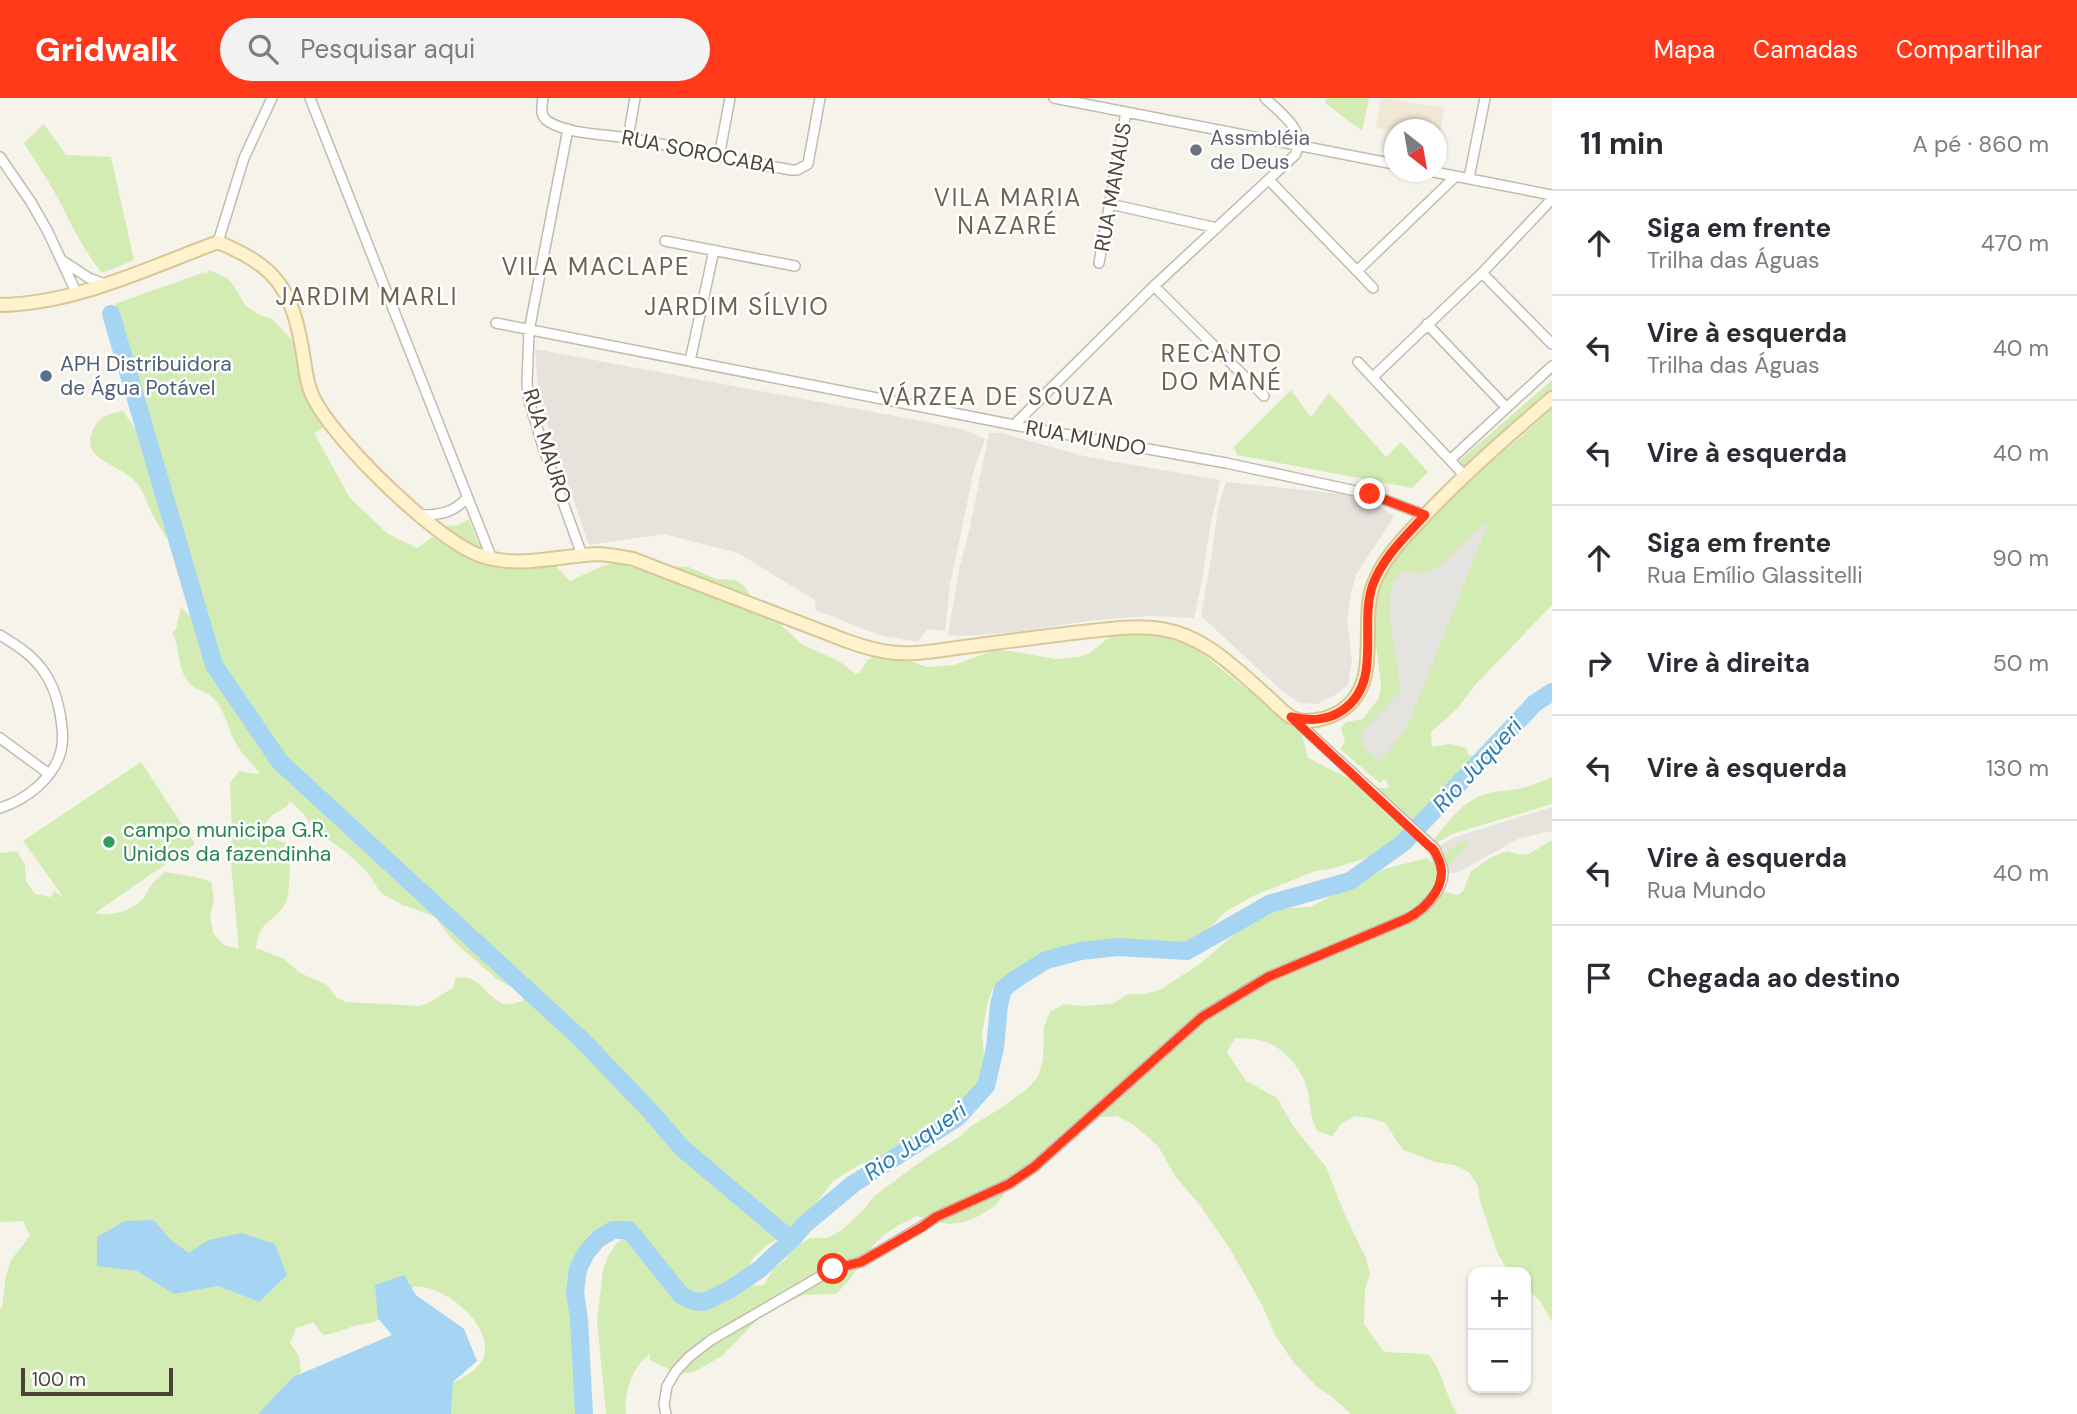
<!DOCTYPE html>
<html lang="pt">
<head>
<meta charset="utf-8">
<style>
  :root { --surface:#fff; --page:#f2f2f3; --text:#2b2b33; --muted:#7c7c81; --line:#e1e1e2; --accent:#ff3919 }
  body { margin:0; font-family:"DM Sans",sans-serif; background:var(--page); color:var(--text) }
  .controls { position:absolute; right:21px; bottom:21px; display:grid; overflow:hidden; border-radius:14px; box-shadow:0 2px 5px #0004 }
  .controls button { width:63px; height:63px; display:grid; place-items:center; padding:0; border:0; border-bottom:2px solid var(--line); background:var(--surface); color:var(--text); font:35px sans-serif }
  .compass { position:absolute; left:1384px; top:21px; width:63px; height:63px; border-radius:50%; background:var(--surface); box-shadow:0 2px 5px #0004; rotate:149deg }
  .scale { position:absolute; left:21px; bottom:18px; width:152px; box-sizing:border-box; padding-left:7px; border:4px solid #4b4338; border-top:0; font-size:19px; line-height:24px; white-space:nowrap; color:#4b4338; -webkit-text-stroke:5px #fff; paint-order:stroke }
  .stop { position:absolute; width:21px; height:21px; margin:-16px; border:5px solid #ff3919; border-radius:50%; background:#fff }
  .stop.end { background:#ff3919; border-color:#fff; box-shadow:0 2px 7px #0008 }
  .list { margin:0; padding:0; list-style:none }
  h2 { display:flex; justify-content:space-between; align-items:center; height:91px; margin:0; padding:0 28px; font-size:30px }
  h2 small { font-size:23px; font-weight:400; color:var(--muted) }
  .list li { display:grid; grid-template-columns:46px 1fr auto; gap:21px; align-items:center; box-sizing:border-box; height:105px; padding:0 28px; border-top:2px solid var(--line) }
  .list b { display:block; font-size:26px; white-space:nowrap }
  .list p { margin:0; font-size:23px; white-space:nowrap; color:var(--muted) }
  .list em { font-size:23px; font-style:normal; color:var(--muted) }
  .icon { flex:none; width:38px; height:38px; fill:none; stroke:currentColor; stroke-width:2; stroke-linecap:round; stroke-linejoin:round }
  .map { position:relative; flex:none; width:1552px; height:1316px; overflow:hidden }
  header { display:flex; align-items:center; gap:42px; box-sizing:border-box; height:98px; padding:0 35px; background:var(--accent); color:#fff }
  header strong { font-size:33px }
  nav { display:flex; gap:38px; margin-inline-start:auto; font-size:24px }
  .search { width:490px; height:63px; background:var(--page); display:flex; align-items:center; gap:18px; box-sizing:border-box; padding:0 24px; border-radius:38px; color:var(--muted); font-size:26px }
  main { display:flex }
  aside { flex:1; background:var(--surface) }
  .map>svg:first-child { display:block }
  .industrial { fill:#e6e2dc }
  .education { fill:#f0e8d5 }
  .green { fill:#d3ecb3; fill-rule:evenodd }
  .parking { fill:#e5e3df }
  .water { fill:#a6d5f4 }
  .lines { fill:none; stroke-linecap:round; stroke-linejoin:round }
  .river { stroke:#a6d5f4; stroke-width:18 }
  .street-casing { stroke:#c2bbad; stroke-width:12 }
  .secondary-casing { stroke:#d8c799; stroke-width:16 }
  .street { stroke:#fff; stroke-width:9 }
  .secondary { stroke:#fff2cc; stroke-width:12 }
  .route { stroke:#ff3919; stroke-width:9 }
  .worship-dot { fill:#6b7280; stroke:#fff; stroke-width:2.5 }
  .service-dot { fill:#5c6f8a; stroke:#fff; stroke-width:2.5 }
  .leisure-dot { fill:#2e9e5b; stroke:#fff; stroke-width:2.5 }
  .labels { text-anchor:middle; stroke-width:5; stroke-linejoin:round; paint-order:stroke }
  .worship-label { font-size:21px; fill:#5b616d; stroke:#fff; text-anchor:start }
  .street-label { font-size:21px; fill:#4b4338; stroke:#fff }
  .service-label { font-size:21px; fill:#4e5e75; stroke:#fff; text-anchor:start }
  .leisure-label { font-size:21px; fill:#27864d; stroke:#fff; text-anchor:start }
  .water-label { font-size:23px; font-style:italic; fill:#297cb5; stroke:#fff }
  .quarter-label { font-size:24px; letter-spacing:2px; fill:#6f614f; stroke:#fff }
</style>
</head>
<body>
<header>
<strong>Gridwalk</strong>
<div class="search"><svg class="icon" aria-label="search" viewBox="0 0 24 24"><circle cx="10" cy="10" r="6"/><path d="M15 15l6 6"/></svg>Pesquisar aqui</div>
<nav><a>Mapa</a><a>Camadas</a><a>Compartilhar</a></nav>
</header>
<main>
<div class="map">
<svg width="1552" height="1316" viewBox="0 0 1552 1316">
  <rect width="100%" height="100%" fill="#f6f3eb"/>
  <!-- industrial -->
  <path class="industrial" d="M535,251L911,321L966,332L985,341L974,372L961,434L950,487L945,533L927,531L918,544L879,537L816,512L815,502L738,455L664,436L589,447L539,302Z
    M989,335H1001L1088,359L1220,382L1210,430L1202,482L1194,520L1149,518L1096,522L1007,535L959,538L948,537L959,471L968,438Z
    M1226,384L1351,397L1379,408L1394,418L1356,477L1352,491L1347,522L1352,564L1348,587L1335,597L1317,606L1299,605L1281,592L1201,518L1212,455L1218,410Z
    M1552,709V733L1520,740L1457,775H1437L1428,753L1458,738Z"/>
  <!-- education -->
  <path class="education" d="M1381,0L1444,10L1439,40H1437L1436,32H1394V33L1376,30Z"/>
  <!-- green -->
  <path class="green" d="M1327,0H1369L1362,33L1325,5Z
    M44,26L66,57L111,59L134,162L102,175C84,152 75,134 62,108C51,86 37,66 24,45Z
    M209,172L227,180L234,188L245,207L258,216L272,221L295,245L327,327L314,335L350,400L388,436L417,450L443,432L449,430L446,428L458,427L469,421L478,445L503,460L548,464L556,468L570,483L600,469L620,463L632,470L650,467L689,469L716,481L736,482L744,488L755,504L803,547L837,562L856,576L860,574L868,562L874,558L887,562H907L927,569L954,567L995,552L1011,553L1055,561L1079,559L1090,555L1112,537L1125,531L1169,538L1196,551L1280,617C1303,631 1302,636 1308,660C1328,669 1369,695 1389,689L1385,681L1380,685L1340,651L1345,644L1341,630L1346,624L1363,621L1379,600L1381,587L1372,516L1380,484L1391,458L1431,414L1522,338L1552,310V507L1475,587L1457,611L1431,634L1432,649L1449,646L1467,650L1468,657L1481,659L1476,665L1394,744L1364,761L1330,771L1315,773L1253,798L1225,814L1190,851L1174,856L1122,858L1088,857L1071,859L1024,873L992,892L987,907L982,937L985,968L981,984L972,997L934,1028L877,1062L861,1066L833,1083L805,1120L793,1131L766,1148L754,1159L746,1173L748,1188L764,1187L773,1171L785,1162L796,1148L810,1140H827L841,1133L865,1110L874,1098L930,1057L959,1039L971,1028L1001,1010L1027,991L1038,979L1043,962L1044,929L1050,914L1064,906L1081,908L1112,906L1128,896H1144L1160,892L1201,865L1239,832L1249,819L1263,811L1310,809L1384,771L1427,760L1429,763L1436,764L1460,744H1470L1450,766L1438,786L1441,793L1458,797L1463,793L1471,773L1490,760L1507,753L1520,757L1529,756L1552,742V1224L1540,1203L1526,1189V1174H1512L1505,1168L1497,1154L1480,1103L1478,1088L1469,1074L1454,1067L1435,1064L1403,1052L1385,1025L1370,1020L1355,1018L1341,1026L1332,1038L1317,1033C1309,1015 1311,1007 1307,990C1303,973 1285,951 1268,945C1258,940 1247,941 1235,940L1227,954L1246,983L1277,1000L1293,1028L1326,1069L1345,1117L1366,1160L1370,1176L1365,1191L1364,1226L1383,1253C1398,1256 1413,1254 1429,1257C1445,1278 1444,1294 1457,1316H1351L1332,1299L1317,1289L1294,1265L1275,1237L1262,1207L1230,1151L1199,1106L1175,1078L1158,1048L1134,1027L1117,1018L1099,1019L1083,1029L1017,1079L995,1108L979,1118L964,1124L949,1126L933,1123L918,1118C903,1124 883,1135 873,1148C861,1165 851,1182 836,1196L803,1197L773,1212L759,1220L722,1258L694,1274L679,1276L650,1262V1256C633,1268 623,1295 626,1316H606L597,1223L603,1172L608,1158L617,1145L631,1134L619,1125L604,1127L590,1135L582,1149L580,1165L576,1202L580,1218L581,1234L589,1269L590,1303L588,1316H436L439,1291C453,1285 470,1278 480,1266C503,1234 444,1184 414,1189C396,1192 396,1209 384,1218C374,1226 365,1225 354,1228C343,1232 336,1235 323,1237L313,1224L296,1230L290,1245L299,1258L301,1274L280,1299L260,1316H0V1210H2L6,1177L11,1162L30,1138L23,1123L0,1124V755L17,753L25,767L26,783L35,796L51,799L54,793L64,800L23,743L141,664L195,746L95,815C110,819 132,813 143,801C147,796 149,790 152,786C156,781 161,778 165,774L196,779L211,784L214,801L210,818L213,835L224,847L239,851L231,766L232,733L230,685L239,673L257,676L260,675C250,664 239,653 233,640C227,627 224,610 213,600C200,588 195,596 184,577C177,563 180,548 172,535L176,531L181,509L192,520L205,510L181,427L174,426L166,440C161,430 154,421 150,411C145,401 142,390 134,382C118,365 76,362 95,328C102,317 111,315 123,313L159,367L163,366L115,206L205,174L206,176ZM290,703L304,716L313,731L346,754L367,774L381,795L406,809L407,808L435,819L454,844L498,882L520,893L523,899V903C515,905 507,908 500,904C483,895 478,875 456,880L452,891C440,897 431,905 419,908L346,904L337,900L327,887L300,875L284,861L259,851H256C259,821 273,826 285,806C291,796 290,759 289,746L274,741L263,729L272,717L287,708ZM154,1122L170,1141L189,1156L208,1142L259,1204L218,1188L173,1195L137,1173Z
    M1552,282V298L1466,371L1458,364Z
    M1291,292L1311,319L1329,295L1386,359L1401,344L1428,374L1412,390L1237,357L1234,349Z
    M1552,679V706L1452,736L1438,744L1426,755C1439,734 1459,705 1483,697C1497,692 1512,693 1526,689C1535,687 1544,682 1552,679Z"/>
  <!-- parking -->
  <path class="parking" d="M1489,423L1408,627L1381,663L1371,656L1364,649L1360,639L1366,629L1401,593L1389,514V500L1393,485L1402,473L1423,476L1438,469L1476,433Z"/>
  <!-- water -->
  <path class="water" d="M154,1122L170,1141L189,1155L208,1142L242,1135L275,1146L287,1177L259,1204L218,1188L174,1196L137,1173L97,1168V1139L125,1123Z
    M404,1177L416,1197L464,1231L477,1263L453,1284L451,1316H258L293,1279L392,1237L378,1220L375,1187Z"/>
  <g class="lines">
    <!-- river -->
    <path class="river" d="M111,216L214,567L280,664L582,942L650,1013L682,1050L791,1142
      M584,1316L579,1221L575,1194L578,1171L586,1155L598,1141L613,1132H629L681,1197L693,1203L704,1204L729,1192L760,1171L791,1142L804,1127L853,1086L957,1020L986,988L995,950L999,907L1003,891L1016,881L1046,862L1081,853L1118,849L1187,853L1269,806L1350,783L1403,745L1535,605L1552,594"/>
    <!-- street casing -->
    <g class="street-casing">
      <path id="street" d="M310,0L492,461
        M543,0C542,9 539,18 549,24C569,36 604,36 627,40C682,49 736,62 791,72H797L808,66L820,0
        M1054,0L1394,66
        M568,31L529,233L527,285L529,303L543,349L582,457
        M628,40L635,0
        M0,59L31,104L48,134L77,196
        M719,59L730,0
        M1434,74L1552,97
        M1469,80L1485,0
        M1269,82L1357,173L1456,78
        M1110,106L1217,130
        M665,143L795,168
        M218,144L244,60L272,0
        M63,163L89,180L105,186
        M1099,165L1126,14
        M1357,173L1373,190
        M1482,175L1552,246
        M1154,188L1264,298
        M496,225L1014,327L1226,365L1370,396L1425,417
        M1427,226L1506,309
        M690,263L714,152
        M1358,264L1464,377
        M1373,279L1482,175L1552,101
        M1014,327L1154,188L1295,57C1295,57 1299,47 1299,46C1300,28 1276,11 1265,0
        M1450,362L1552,268
        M420,417C440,417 453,415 467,400
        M0,537C16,547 30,555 42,571C52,584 57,599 60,615C62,628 64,640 61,653C54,680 26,702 0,710
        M0,640L49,676
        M666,1316L664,1307L667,1288L676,1273L689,1259L711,1242L833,1171L861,1164L921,1129L936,1119L1009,1086L1034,1069L1202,919L1268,879L1406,821C1422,814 1444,793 1443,773C1442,766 1438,759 1435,751L1293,620"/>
    </g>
    <!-- secondary casing -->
    <g class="secondary-casing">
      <path id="secondary" d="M0,207C75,206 148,170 218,144C275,168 291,189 302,250C305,267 306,286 314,301C336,344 435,441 479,457C517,471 558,458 596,456C608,456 620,459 633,461L847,543C861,548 874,552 888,554C915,558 945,551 972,548C1009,543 1046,538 1082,534C1108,531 1136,527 1161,531C1205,538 1235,570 1267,598C1274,604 1282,614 1291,619C1306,627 1328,621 1341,613C1384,585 1358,526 1374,485C1383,462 1400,444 1417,426C1459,380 1506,340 1552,300"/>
    </g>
    <!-- street -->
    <use href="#street" class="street"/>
    <!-- secondary -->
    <use href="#secondary" class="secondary"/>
  </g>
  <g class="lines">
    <!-- route -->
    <path class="route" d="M833,1171L861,1164L922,1129L936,1119L1009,1086L1034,1069L1202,919L1268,879L1406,821C1428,810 1450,785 1438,760C1435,754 1435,751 1429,748L1291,619C1310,623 1327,623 1343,612C1384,583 1358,527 1373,486C1384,458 1406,438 1425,417L1370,396"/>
  </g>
  <!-- markers -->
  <circle class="worship-dot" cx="1196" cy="52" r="7"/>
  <circle class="service-dot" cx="46" cy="278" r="7"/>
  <circle class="leisure-dot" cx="109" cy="744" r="7"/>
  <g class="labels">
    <!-- worship labels -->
    <g class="worship-label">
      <text x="1210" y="47">Assmbléia<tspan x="1210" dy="24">de Deus</tspan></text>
    </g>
    <!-- street labels -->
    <g class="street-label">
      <text transform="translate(699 54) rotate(11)" y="7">RUA SOROCABA</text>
      <text transform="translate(1113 89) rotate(-80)" y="7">RUA MANAUS</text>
      <text transform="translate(1086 340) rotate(10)" y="7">RUA MUNDO</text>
      <text transform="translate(547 348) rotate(73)" y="7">RUA MAURO</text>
    </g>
    <!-- service labels -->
    <g class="service-label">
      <text x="60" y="273">APH Distribuidora<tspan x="60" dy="24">de Água Potável</tspan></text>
    </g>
    <!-- leisure labels -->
    <g class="leisure-label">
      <text x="123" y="739">campo municipa G.R.<tspan x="123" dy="24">Unidos da fazendinha</tspan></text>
    </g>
    <!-- water labels -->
    <g class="water-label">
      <text transform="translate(1477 667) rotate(-47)" y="8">Rio Juqueri</text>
      <text transform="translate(915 1043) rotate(-35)" y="8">Rio Juqueri</text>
    </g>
    <!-- quarter labels -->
    <g class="quarter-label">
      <text x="1008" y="108">VILA MARIA<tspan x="1008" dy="28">NAZARÉ</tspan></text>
      <text x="596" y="177">VILA MACLAPE</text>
      <text x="367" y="207">JARDIM MARLI</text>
      <text x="737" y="217">JARDIM SÍLVIO</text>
      <text x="1222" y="264">RECANTO<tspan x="1222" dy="28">DO MANÉ</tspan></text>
      <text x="997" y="307">VÁRZEA DE SOUZA</text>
    </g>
  </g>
</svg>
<div class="controls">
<button>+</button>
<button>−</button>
</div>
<svg class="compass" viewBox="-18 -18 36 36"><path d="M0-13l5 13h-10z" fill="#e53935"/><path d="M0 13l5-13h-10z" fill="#7c7c81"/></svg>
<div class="scale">100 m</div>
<div class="stop" style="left:833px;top:1171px"></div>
<div class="stop end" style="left:1370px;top:396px"></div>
</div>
<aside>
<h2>11 min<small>A pé · 860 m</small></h2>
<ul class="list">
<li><svg class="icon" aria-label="ahead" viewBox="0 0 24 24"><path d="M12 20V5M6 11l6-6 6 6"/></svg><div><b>Siga em frente</b><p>Trilha das Águas</p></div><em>470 m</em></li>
<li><svg class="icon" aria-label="left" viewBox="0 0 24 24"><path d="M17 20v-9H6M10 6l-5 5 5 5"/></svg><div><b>Vire à esquerda</b><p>Trilha das Águas</p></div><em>40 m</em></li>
<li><svg class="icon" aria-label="left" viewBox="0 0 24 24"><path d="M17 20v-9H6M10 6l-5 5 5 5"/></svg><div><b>Vire à esquerda</b></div><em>40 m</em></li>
<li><svg class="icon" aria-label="ahead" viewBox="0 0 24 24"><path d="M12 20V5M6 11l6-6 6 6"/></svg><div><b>Siga em frente</b><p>Rua Emílio Glassitelli</p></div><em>90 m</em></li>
<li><svg class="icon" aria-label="right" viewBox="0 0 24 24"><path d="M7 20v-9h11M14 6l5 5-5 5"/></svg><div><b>Vire à direita</b></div><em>50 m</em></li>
<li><svg class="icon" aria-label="left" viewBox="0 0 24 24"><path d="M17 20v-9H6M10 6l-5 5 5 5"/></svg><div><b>Vire à esquerda</b></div><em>130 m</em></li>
<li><svg class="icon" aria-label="left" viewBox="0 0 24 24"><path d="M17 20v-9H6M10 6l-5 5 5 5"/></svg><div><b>Vire à esquerda</b><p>Rua Mundo</p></div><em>40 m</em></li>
<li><svg class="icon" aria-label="arrive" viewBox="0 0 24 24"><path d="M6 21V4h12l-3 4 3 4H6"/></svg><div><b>Chegada ao destino</b></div></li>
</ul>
</aside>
</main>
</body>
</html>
